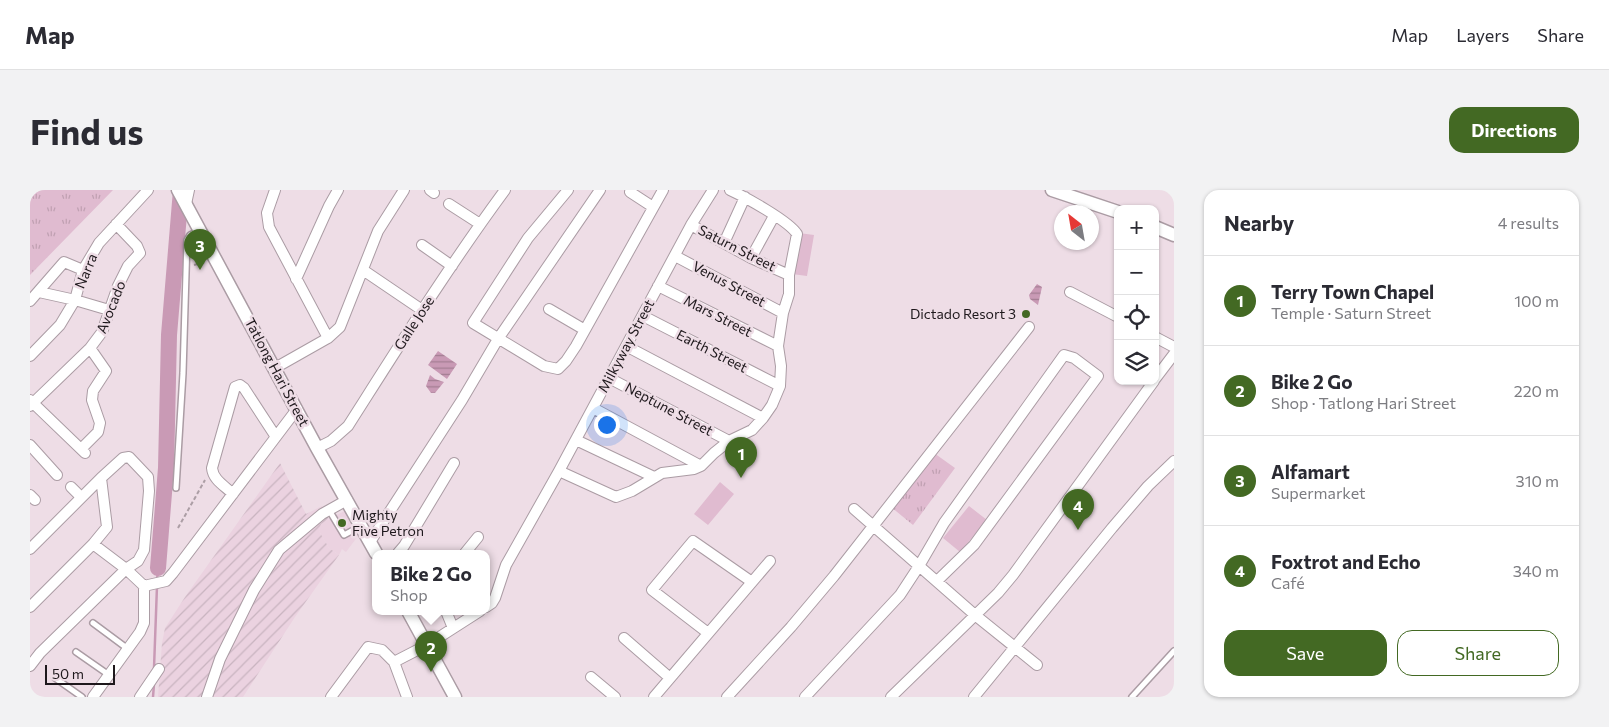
<!DOCTYPE html>
<html lang="en">
<head>
<meta charset="utf-8">
<style>
  :root { --surface:#fff; --page:#f2f2f3; --text:#2b2b33; --muted:#7c7c81; --line:#e1e1e2; --accent:#436923 }
  body { margin:0; font-family:Commissioner,sans-serif; background:var(--page); color:var(--text) }
  .controls { position:absolute; right:15px; top:15px; display:grid; overflow:hidden; border-radius:10px; box-shadow:0 1px 4px #0004 }
  .controls button { width:45px; height:45px; display:grid; place-items:center; padding:0; border:0; border-bottom:1px solid var(--line); background:var(--surface); color:var(--text); font:25px sans-serif }
  .compass { position:absolute; left:1024px; top:15px; width:45px; height:45px; border-radius:50%; background:var(--surface); box-shadow:0 1px 4px #0004; rotate:329deg }
  .scale { position:absolute; left:15px; bottom:12px; width:70px; box-sizing:border-box; padding-left:5px; border:2px solid #1e181c; border-top:0; font-size:14px; line-height:18px; white-space:nowrap; color:#1e181c; -webkit-text-stroke:4px #eedde6; paint-order:stroke }
  .you { position:absolute; left:576px; top:234px; width:18px; height:18px; margin:-12px; border:4px solid #fff; border-radius:50%; background:#1a73e8; box-shadow:0 0 0 8px #1a73e833 }
  .badge { display:grid; place-items:center; width:32px; height:32px; border-radius:50%; background:var(--accent); color:#fff; font-size:16px; font-weight:700 }
  .pin { position:absolute; translate:-50% -41px; filter:drop-shadow(0 1px 2px #0008) }
  .pin::after { content:''; position:absolute; top:26px; width:18px; height:15px; background:inherit; clip-path:polygon(0 0,100% 0,50% 100%) }
  .popup { position:absolute; left:342px; top:360px; width:118px; height:65px; box-sizing:border-box; display:grid; place-content:center; border-radius:10px; background:var(--surface); filter:drop-shadow(0 1px 4px #0005); font-size:16px; white-space:nowrap; color:var(--muted) }
  .popup b { font-size:19px; color:var(--text) }
  .popup::after { content:''; position:absolute; left:50%; top:100%; margin-left:-10px; border:10px solid transparent; border-top-color:var(--surface) }
  .list { margin:0; padding:0; list-style:none }
  h2 { display:flex; justify-content:space-between; align-items:center; height:65px; margin:0; padding:0 20px; font-size:21px }
  h2 small { font-size:16px; font-weight:400; color:var(--muted) }
  .list li { display:grid; grid-template-columns:32px 1fr auto; gap:15px; align-items:center; box-sizing:border-box; height:90px; padding:0 20px; border-top:1px solid var(--line) }
  .list b { display:block; font-size:19px; white-space:nowrap }
  .list p { margin:0; font-size:16px; white-space:nowrap; color:var(--muted) }
  .list em { font-size:16px; font-style:normal; color:var(--muted) }
  .actions { display:flex; gap:10px; padding:15px 20px }
  .actions a { flex:1; padding:11px 0; border:1px solid var(--accent); border-radius:15px; text-align:center; font-size:18px; color:var(--accent) }
  .actions .main { background:var(--accent); color:#fff }
  .icon { flex:none; width:28px; height:28px; fill:none; stroke:currentColor; stroke-width:2; stroke-linecap:round; stroke-linejoin:round }
  .map { position:relative; flex:none; width:1144px; height:507px; overflow:hidden; border-radius:15px }
  header { display:flex; align-items:center; gap:30px; box-sizing:border-box; height:70px; padding:0 25px; background:var(--surface); border-bottom:1px solid var(--line) }
  header strong { font-size:24px }
  nav { display:flex; gap:28px; margin-inline-start:auto; font-size:18px }
  .intro { display:flex; align-items:center; justify-content:space-between; box-sizing:border-box; height:120px; padding:0 30px }
  h1 { margin:0; font-size:35px }
  .button { padding:12px 22px; border-radius:15px; background:var(--accent); color:#fff; font-size:18px; font-weight:700 }
  main { display:flex; gap:30px; padding:0 30px }
  aside { flex:1; background:var(--surface); border-radius:15px; box-shadow:0 1px 4px #0004 }
  .map>svg:first-child { display:block }
  .built { fill:#ebd2e0 }
  .industrial { fill:url(#industrial-furrows) }
  .grass { fill:url(#grass-tufts) }
  .garden { fill:#e0bbd0 }
  .water { fill:url(#water-rules) }
  .lines { fill:none; stroke-linecap:round; stroke-linejoin:round }
  .stream { stroke:#c99ab5; stroke-width:2.5 }
  .river { stroke:#c99ab5; stroke-width:16 }
  .service-casing { stroke:#ab9ca4; stroke-width:8 }
  .minor-casing { stroke:#ab9ca4; stroke-width:12 }
  .tertiary-casing { stroke:#ab9ca4; stroke-width:15 }
  .path { stroke:#ac9ea5; stroke-width:2; stroke-dasharray:4 2.5; stroke-linecap:butt }
  .service { stroke:#fff; stroke-width:5 }
  .minor { stroke:#fff; stroke-width:10 }
  .tertiary { stroke:#fff; stroke-width:12 }
  .poi-dot { fill:#436923; stroke:#eedde6; stroke-width:2 }
  .labels { text-anchor:middle; stroke-width:5; stroke-linejoin:round; paint-order:stroke }
  .street-label { font-size:14px; fill:#1e181c; stroke:#eedde6 }
  .poi-label { font-size:14px; fill:#1e181c; stroke:#eedde6; text-anchor:end }
</style>
</head>
<body>
<header>
<strong>Map</strong>
<nav><a>Map</a><a>Layers</a><a>Share</a></nav>
</header>
<div class="intro"><h1>Find us</h1><a class="button">Directions</a></div>
<main>
<div class="map">
<svg width="1144" height="507" viewBox="0 0 1144 507">
  <defs>
    <pattern id="industrial-furrows" width="10" height="10" patternUnits="userSpaceOnUse" patternTransform="scale(1.25)"><rect width="10" height="10" fill="#ebd2e0"/><path d="M-1 1l2-2M0 10L10 0M9 11l2-2" fill="none" stroke="#c9b4c0"/></pattern>
    <pattern id="grass-tufts" width="24" height="20" patternUnits="userSpaceOnUse" patternTransform="scale(1.25)"><rect width="24" height="20" fill="#e0bbd0"/><path d="M3 7l-1-3M5 7V3M7 7l1-3M15 17l-1-3M17 17v-4M19 17l1-3" fill="none" stroke="#c0a0b2"/></pattern>
    <pattern id="water-rules" width="6" height="5" patternUnits="userSpaceOnUse" patternTransform="scale(1.25)"><rect width="6" height="5" fill="#c99ab5"/><path d="M0 2.5h6" fill="none" stroke="#a37d92"/></pattern>
  </defs>
  <rect width="100%" height="100%" fill="#eedde6"/>
  <!-- built -->
  <path class="built" d="M318,319L331,342L316,362L312,359L309,365L299,358L289,341L290,334Z"/>
  <!-- industrial -->
  <path class="industrial" d="M250,273L276,324L292,316L299,329L291,334L289,341L299,358L309,365L265,427L213,507H128L132,453L135,438L155,407Z"/>
  <!-- grass -->
  <path class="grass" d="M0,0H83L0,85Z
    M904,263L925,278L883,335L861,317Z"/>
  <!-- garden -->
  <path class="garden" d="M769,43L784,45L777,86L762,84Z
    M690,292L704,304L678,335L664,324Z
    M939,316L957,330L930,362L913,348Z"/>
  <!-- water -->
  <path class="water" d="M1007,94L1012,97L1008,115L1000,109L999,105Z
    M408,161L427,174L417,189L398,175Z
    M400,185L405,189L414,192L405,203H401L396,196Z"/>
  <g class="lines">
    <!-- stream -->
    <path class="stream" d="M127,391L128,378
      M124,478L127,396
      M123,507L124,494"/>
    <!-- river -->
    <path class="river" d="M128,378L136,278L139,145L151,0"/>
    <!-- service casing -->
    <g class="service-casing">
      <path id="service" d="M146,298L153,183L157,50L160,45L170,40
        M299,320L314,345L331,336
        M63,433L98,459
        M46,462L79,485
        M25,488L52,507
        M1102,507L1144,461"/>
    </g>
    <!-- minor casing -->
    <g class="minor-casing">
      <path id="minor" d="M245,0L237,23L239,37L298,148
        M400,0L404,3
        M538,0L498,48L443,133L514,176L528,179L536,171L546,156L633,0
        M600,2L623,17
        M156,14L159,0
        M419,14L450,34
        M661,35L721,68L759,85
        M694,53L715,7
        M392,55L422,76
        M645,66L753,123
        M721,68L744,26
        M333,80L392,120
        M266,89L299,16L308,0
        M628,96L748,156
        M9,102L45,110L79,120
        M1040,102L1088,127
        M0,111L34,72L53,80
        M519,119L555,140
        M613,126L750,196
        M1125,147L1144,157
        M596,156L733,228
        M0,166L30,135L45,110L53,80L69,53L118,0
        M245,178L298,148L310,137L348,41L374,0
        M579,188L699,251
        M1125,189L1144,164
        M0,210L55,263
        M0,216L60,158L72,142L88,96L98,76L110,63L107,56L86,34
        M563,218L671,276
        M546,250L624,287
        M0,255L27,285
        M287,258L301,251L318,236C369,156 419,76 475,0
        M51,259L68,242L70,233L62,210L63,201L76,181L60,158
        M529,281L586,307L602,301L632,283L664,279L671,276L684,263L699,251L722,240L733,228L742,215L750,196L751,176L748,156L753,123L759,104V85L767,44C759,31 715,7 700,0
        M41,297L51,307
        M203,304C195,296 183,290 182,278L205,197L210,195L214,198L246,247
        M0,305L5,310
        M824,319L945,425L1007,475
        M340,352L432,210L468,149L570,0
        M63,354L96,379L114,396V433L110,442L63,507
        M0,359L71,288L93,268L99,267L118,287L119,301L114,360L108,371L96,379L10,463L0,476
        M368,363L374,356L424,273
        M435,363L448,347
        M114,396L136,391L143,383L267,219
        M0,417L63,354L77,337L71,288
        M456,417L462,413L465,408L476,375L529,281L661,35L683,0
        M416,421L423,438
        M678,443L622,400L663,351L722,392
        M594,448L640,488
        M364,472L397,455L450,421
        M561,487L585,507
        M110,507L129,479
        M177,507L190,469L224,400L249,360L292,324L317,310
        M301,507L338,457L352,460L364,472L377,507
        M624,507L740,371
        M697,507L761,437L804,386L999,137
        M775,507L870,405L889,376L914,333L1034,165L1044,168L1068,186L944,355L907,391
        M861,507L968,403L983,385L1124,191
        M944,507L1082,338L1118,296L1144,271"/>
    </g>
    <!-- tertiary casing -->
    <g class="tertiary-casing">
      <path id="tertiary" d="M148,0L287,258L346,363
        M1022,0L1088,22
        M1125,37L1144,45
        M378,421L425,507"/>
    </g>
    <!-- path -->
    <path class="path" d="M164,75L176,72
      M148,338L175,290"/>
    <!-- service -->
    <use href="#service" class="service"/>
    <!-- minor -->
    <use href="#minor" class="minor"/>
    <!-- tertiary -->
    <use href="#tertiary" class="tertiary"/>
  </g>
  <!-- markers -->
  <g class="poi-dot">
    <circle cx="996" cy="124" r="5"/>
    <circle cx="312" cy="333" r="5"/>
  </g>
  <g class="labels">
    <!-- street labels -->
    <g class="street-label">
      <text transform="translate(707 58) rotate(27)" y="5">Saturn Street</text>
      <text transform="translate(56 81) rotate(-67)" y="5">Narra</text>
      <text transform="translate(699 94) rotate(28)" y="5">Venus Street</text>
      <text transform="translate(81 117) rotate(-68)" y="5">Avocado</text>
      <text transform="translate(688 126) rotate(27)" y="5">Mars Street</text>
      <text transform="translate(384 133) rotate(-57)" y="5">Galle Jose</text>
      <text transform="translate(596 156) rotate(-62)" y="5">Milkyway Street</text>
      <text transform="translate(682 161) rotate(27)" y="5">Earth Street</text>
      <text transform="translate(247 182) rotate(62)" y="5">Tatlong Hari Street</text>
      <text transform="translate(639 219) rotate(28)" y="5">Neptune Street</text>
    </g>
    <!-- poi labels -->
    <g class="poi-label">
      <text x="986" y="129">Dictado Resort 3</text>
      <text x="322" y="330" text-anchor="start">Mighty<tspan x="322" dy="16">Five Petron</tspan></text>
    </g>
  </g>
</svg>
<div class="controls">
<button>+</button>
<button>−</button>
<button><svg class="icon" aria-label="locate" viewBox="0 0 24 24"><circle cx="12" cy="12" r="6"/><path d="M12 2v4M12 18v4M2 12h4M18 12h4"/></svg></button>
<button><svg class="icon" aria-label="layers" viewBox="0 0 24 24"><path d="M12 4l9 5-9 5-9-5zM3 14l9 5 9-5"/></svg></button>
</div>
<svg class="compass" viewBox="-18 -18 36 36"><path d="M0-13l5 13h-10z" fill="#e53935"/><path d="M0 13l5-13h-10z" fill="#7c7c81"/></svg>
<div class="scale">50 m</div>
<div class="you"></div>
<div class="pin badge" style="left:711px;top:288px">1</div>
<div class="pin badge" style="left:401px;top:482px">2</div>
<div class="popup"><b>Bike 2 Go</b>Shop</div>
<div class="pin badge" style="left:170px;top:80px">3</div>
<div class="pin badge" style="left:1048px;top:340px">4</div>
</div>
<aside>
<h2>Nearby<small>4 results</small></h2>
<ul class="list">
<li><span class="badge">1</span><div><b>Terry Town Chapel</b><p>Temple · Saturn Street</p></div><em>100 m</em></li>
<li><span class="badge">2</span><div><b>Bike 2 Go</b><p>Shop · Tatlong Hari Street</p></div><em>220 m</em></li>
<li><span class="badge">3</span><div><b>Alfamart</b><p>Supermarket</p></div><em>310 m</em></li>
<li><span class="badge">4</span><div><b>Foxtrot and Echo</b><p>Café</p></div><em>340 m</em></li>
</ul>
<div class="actions"><a class="main">Save</a><a>Share</a></div>
</aside>
</main>
</body>
</html>
